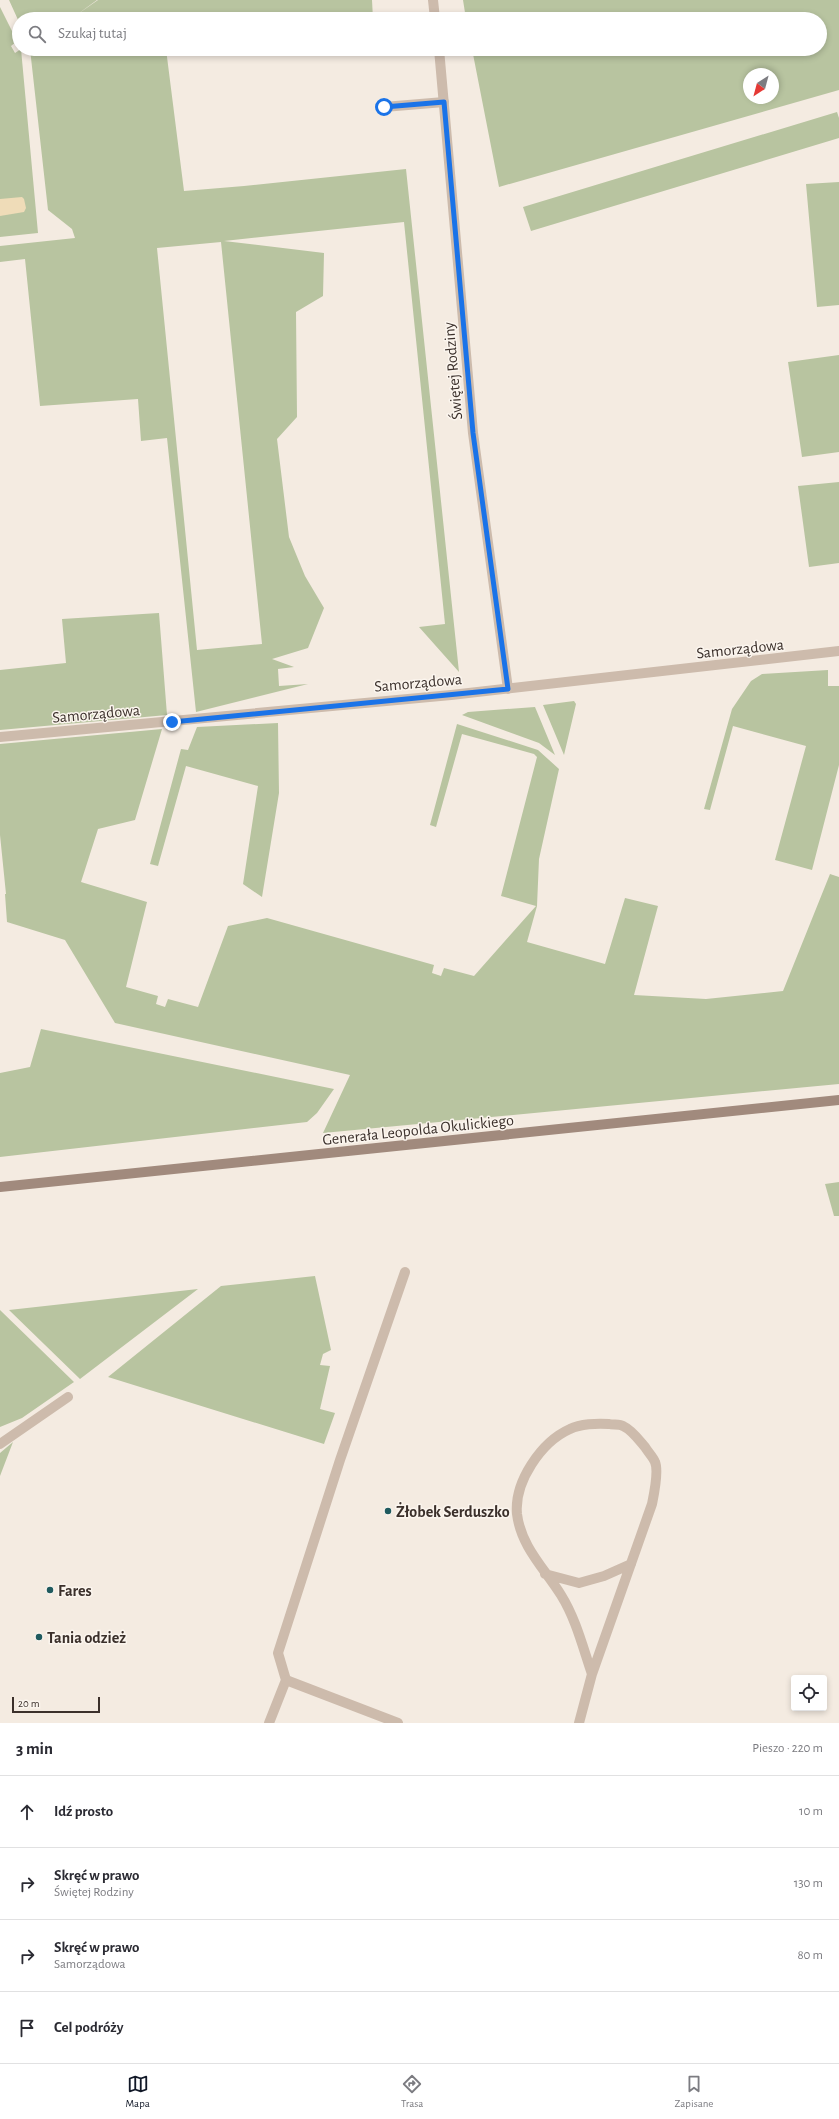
<!DOCTYPE html>
<html lang="pl">
<head>
<meta charset="utf-8">
<style>
  :root { --surface:#fff; --page:#f2f2f3; --text:#2b2b33; --muted:#7c7c81; --line:#e1e1e2; --accent:#111827 }
  body { margin:0; font-family:"Alegreya Sans",sans-serif; background:var(--page); color:var(--text) }
  .controls { position:absolute; right:12px; bottom:12px; display:grid; overflow:hidden; border-radius:4px; box-shadow:0 2px 6px #0003 }
  .controls button { width:36px; height:36px; display:grid; place-items:center; padding:0; border:0; border-bottom:1px solid var(--line); background:var(--surface); color:var(--text); font:20px sans-serif }
  .compass { position:absolute; left:743px; top:68px; width:36px; height:36px; border-radius:50%; background:var(--surface); box-shadow:0 2px 6px #0003; rotate:216deg }
  .scale { position:absolute; left:12px; bottom:10px; width:88px; box-sizing:border-box; padding-left:4px; border:2px solid #3b302b; border-top:0; font-size:11px; line-height:14px; white-space:nowrap; color:#3b302b; -webkit-text-stroke:3px #fbf5ee; paint-order:stroke }
  .stop { position:absolute; width:12px; height:12px; margin:-9px; border:3px solid #1a73e8; border-radius:50%; background:#fff }
  .stop.end { background:#1a73e8; border-color:#fff; box-shadow:0 1px 4px #0008 }
  .list { margin:0; padding:0; list-style:none }
  h2 { display:flex; justify-content:space-between; align-items:center; height:52px; margin:0; padding:0 16px; font-size:17px }
  h2 small { font-size:13px; font-weight:400; color:var(--muted) }
  .list li { display:grid; grid-template-columns:26px 1fr auto; gap:12px; align-items:center; box-sizing:border-box; height:72px; padding:0 16px; border-top:1px solid var(--line) }
  .list b { display:block; font-size:15px; white-space:nowrap }
  .list p { margin:0; font-size:13px; white-space:nowrap; color:var(--muted) }
  .list em { font-size:13px; font-style:normal; color:var(--muted) }
  .icon { flex:none; width:22px; height:22px; fill:none; stroke:currentColor; stroke-width:2; stroke-linecap:round; stroke-linejoin:round }
  .map { position:relative; flex:none; width:839px; height:1723px; overflow:hidden }
  .search { position:absolute; background:var(--surface); box-shadow:0 2px 6px #0003; left:12px; right:12px; top:12px; height:44px; display:flex; align-items:center; gap:10px; box-sizing:border-box; padding:0 14px; border-radius:22px; color:var(--muted); font-size:15px }
  .sheet { height:340px; background:var(--surface) }
  nav { display:flex; justify-content:space-around; align-items:center; box-sizing:border-box; height:56px; border-top:1px solid var(--line); background:var(--surface); font-size:11px; color:var(--muted) }
  nav a { display:grid; justify-items:center; gap:2px }
  nav .on { color:var(--accent) }
  .map>svg:first-child { display:block }
  .green { fill:#b8c4a0; fill-rule:evenodd }
  .sand { fill:#efdcb8 }
  .lines { fill:none; stroke-linecap:round; stroke-linejoin:round }
  .service { stroke:#cdbbac; stroke-width:10 }
  .minor { stroke:#cdbbac; stroke-width:10 }
  .secondary { stroke:#a18a7d; stroke-width:10 }
  .route { stroke:#1a73e8; stroke-width:5 }
  .poi-dot { fill:#1f5a5e; stroke:#fbf5ee; stroke-width:1.5 }
  .labels { text-anchor:middle; stroke-width:3; stroke-linejoin:round; paint-order:stroke }
  .street-label { font-size:16px; fill:#3b302b; stroke:#fbf5ee }
  .poi-label { font-size:16px; font-weight:bold; fill:#3b302b; stroke:#fbf5ee; text-anchor:start }
</style>
</head>
<body>
<div class="map">
<svg width="839" height="1723" viewBox="0 0 839 1723">
  <rect width="100%" height="100%" fill="#f4ebe1"/>
  <!-- green -->
  <path class="green" d="M9,0H97L75,16L98,0H372L373,19H19V22Z
    M463,0H839V90L499,187L472,49H820V19H466ZM749,74H773V98H749Z
    M0,7L17,41L11,46L15,53L21,49L38,233L0,237Z
    M30,49H166L184,191L244,186L406,169L459,672L419,627L445,624L404,222L224,241L324,253L323,296L296,312L297,417L277,439L289,537L305,576L324,608L308,648L272,659L294,667L278,669L279,686L308,684L196,712L167,438L141,441L138,399L40,406L25,259L0,262V246L75,238L72,229L48,210ZM221,242L262,644L197,650L157,248Z
    M837,112L839,118V138L531,231L523,207Z
    M839,182V305L817,307L806,184Z
    M839,355V452L802,457L788,362Z
    M839,482V563L809,567L798,486Z
    M159,613L167,715L0,730V670L66,663L62,619Z
    M828,670V686H839V765L812,870L775,860L806,746L733,726L710,810L704,809L732,709L751,681L762,674Z
    M574,701L576,704L564,755L543,705Z
    M535,707L555,755L539,743L462,715L468,712Z
    M278,723L279,793L262,897L243,884L258,786L186,766L158,866L150,864L181,749L188,750L197,727Z
    M457,724L538,750L559,769L539,859L537,906L527,942L605,964L625,898L658,906L634,995L706,999L783,991L830,874L839,877V1084L323,1133L350,1075L115,1023L65,940L7,922L5,894H6L0,835V744L162,729L135,820L98,829L81,882L147,902L126,987L158,996L156,1004L165,1007L168,999L198,1007L228,926L267,918L434,965L432,973L441,976L444,968L474,976L536,906L501,896L537,757L534,754L462,734L436,827L430,825Z
    M41,1029L334,1089L317,1113L307,1122L0,1157V1073L30,1067Z
    M839,1182V1216H834L825,1184Z
    M315,1276L331,1350L323,1354L320,1365L330,1366L320,1409L335,1413L324,1444L108,1377L221,1286Z
    M198,1289L80,1379L9,1310Z
    M0,1310L74,1382L22,1418L0,1427Z
    M13,1442L0,1476V1453Z"/>
  <!-- sand -->
  <path class="sand" d="M22,197L24,199L26,208L24,212L0,216V199Z"/>
  <g class="lines">
    <!-- service -->
    <path class="service" d="M384,107L444,102
      M0,1444L68,1397
      M545,1574L579,1583L604,1576L631,1564
      M269,1723L286,1680L278,1653L340,1460L405,1272
      M579,1723L592,1674L652,1504C654,1494 659,1471 655,1462C653,1457 648,1452 645,1447C639,1440 632,1430 623,1426C620,1424 613,1425 609,1424C597,1423 580,1424 570,1429C541,1442 514,1482 517,1514C521,1547 545,1569 561,1595C576,1619 583,1648 592,1674"/>
    <!-- minor -->
    <path class="minor" d="M433,0L435,19
      M439,49L473,433L508,689
      M0,737L451,695L839,651
      M286,1680L398,1723"/>
    <!-- secondary -->
    <path class="secondary" d="M0,1187L839,1100"/>
  </g>
  <g class="lines">
    <!-- route -->
    <path class="route" d="M172,722L508,689L473,433L444,102L384,107"/>
  </g>
  <!-- markers -->
  <g class="poi-dot">
    <circle cx="388" cy="1511" r="4"/>
    <circle cx="50" cy="1590" r="4"/>
    <circle cx="39" cy="1637" r="4"/>
  </g>
  <g class="labels">
    <!-- street labels -->
    <g class="street-label">
      <text transform="translate(452 371) rotate(-95)" y="6">Świętej Rodziny</text>
      <text transform="translate(740 648) rotate(-6)" y="6">Samorządowa</text>
      <text transform="translate(418 682) rotate(-5)" y="6">Samorządowa</text>
      <text transform="translate(96 713) rotate(-5)" y="6">Samorządowa</text>
      <text transform="translate(418 1129) rotate(-6)" y="6">Generała Leopolda Okulickiego</text>
    </g>
    <!-- poi labels -->
    <g class="poi-label">
      <text x="396" y="1517">Żłobek Serduszko</text>
      <text x="58" y="1596">Fares</text>
      <text x="47" y="1643">Tania odzież</text>
    </g>
  </g>
</svg>
<div class="controls">
<button><svg class="icon" aria-label="locate" viewBox="0 0 24 24"><circle cx="12" cy="12" r="6"/><path d="M12 2v4M12 18v4M2 12h4M18 12h4"/></svg></button>
</div>
<svg class="compass" viewBox="-18 -18 36 36"><path d="M0-13l5 13h-10z" fill="#e53935"/><path d="M0 13l5-13h-10z" fill="#7c7c81"/></svg>
<div class="scale">20 m</div>
<div class="stop" style="left:384px;top:107px"></div>
<div class="stop end" style="left:172px;top:722px"></div>
<div class="search"><svg class="icon" aria-label="search" viewBox="0 0 24 24"><circle cx="10" cy="10" r="6"/><path d="M15 15l6 6"/></svg>Szukaj tutaj</div>
</div>
<section class="sheet">
<h2>3 min<small>Pieszo · 220 m</small></h2>
<ul class="list">
<li><svg class="icon" aria-label="ahead" viewBox="0 0 24 24"><path d="M12 20V5M6 11l6-6 6 6"/></svg><div><b>Idź prosto</b></div><em>10 m</em></li>
<li><svg class="icon" aria-label="right" viewBox="0 0 24 24"><path d="M7 20v-9h11M14 6l5 5-5 5"/></svg><div><b>Skręć w prawo</b><p>Świętej Rodziny</p></div><em>130 m</em></li>
<li><svg class="icon" aria-label="right" viewBox="0 0 24 24"><path d="M7 20v-9h11M14 6l5 5-5 5"/></svg><div><b>Skręć w prawo</b><p>Samorządowa</p></div><em>80 m</em></li>
<li><svg class="icon" aria-label="arrive" viewBox="0 0 24 24"><path d="M6 21V4h12l-3 4 3 4H6"/></svg><div><b>Cel podróży</b></div></li>
</ul>
</section>
<nav>
<a class="on"><svg class="icon" aria-label="map" viewBox="0 0 24 24"><path d="M3 6l6-2 6 2 6-2v14l-6 2-6-2-6 2zM9 4v14M15 6v14"/></svg>Mapa</a>
<a><svg class="icon" aria-label="directions" viewBox="0 0 24 24"><path d="M12 3l9 9-9 9-9-9zM9 14v-3h6M13 9l2 2-2 2"/></svg>Trasa</a>
<a><svg class="icon" aria-label="saved" viewBox="0 0 24 24"><path d="M7 4h10v16l-5-4-5 4z"/></svg>Zapisane</a>
</nav>
</body>
</html>
